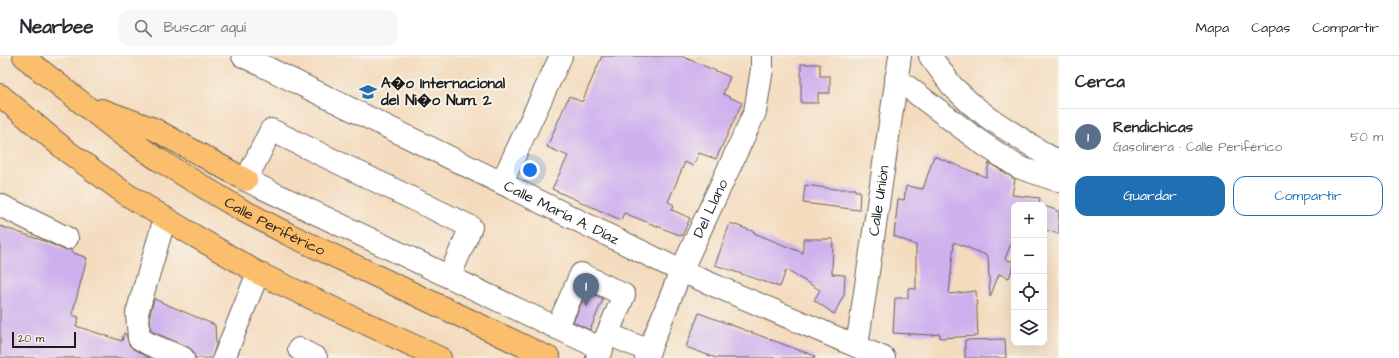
<!DOCTYPE html>
<html lang="es">
<head>
<meta charset="utf-8">
<style>
  :root { --surface:#fff; --page:#f7f7f7; --text:#2b2b33; --muted:#7c7c81; --line:#e1e1e2; --accent:#1f6fb2 }
  body { margin:0; font-family:"Architects Daughter",sans-serif; background:var(--page); color:var(--text) }
  .controls { position:absolute; right:12px; bottom:12px; display:grid; overflow:hidden; border-radius:8px; box-shadow:0 4px 16px #0002 }
  .controls button { width:36px; height:36px; display:grid; place-items:center; padding:0; border:0; border-bottom:1px solid var(--line); background:var(--surface); color:var(--text); font:20px sans-serif }
  .scale { position:absolute; left:12px; bottom:10px; width:64px; box-sizing:border-box; padding-left:4px; border:2px solid #1c1c1c; border-top:0; font-size:11px; line-height:14px; white-space:nowrap; color:#1c1c1c; -webkit-text-stroke:3px #f7f3e8; paint-order:stroke }
  .you { position:absolute; left:530px; top:114px; width:14px; height:14px; margin:-10px; border:3px solid #fff; border-radius:50%; background:#1a73e8; box-shadow:0 0 0 6px #1a73e833 }
  .badge { display:grid; place-items:center; width:26px; height:26px; border-radius:50%; background:var(--accent); color:#fff; font-size:13px; font-weight:700 }
  .pin { position:absolute; translate:-50% -33px; filter:drop-shadow(0 1px 2px #0008) }
  .pin::after { content:''; position:absolute; top:21px; width:14px; height:12px; background:inherit; clip-path:polygon(0 0,100% 0,50% 100%) }
  .list { margin:0; padding:0; list-style:none }
  h2 { display:flex; justify-content:space-between; align-items:center; height:52px; margin:0; padding:0 16px; font-size:17px }
  h2 small { font-size:13px; font-weight:400; color:var(--muted) }
  .list li { display:grid; grid-template-columns:26px 1fr auto; gap:12px; align-items:center; box-sizing:border-box; height:56px; padding:0 16px; border-top:1px solid var(--line) }
  .list b { display:block; font-size:15px; white-space:nowrap }
  .list p { margin:0; font-size:13px; white-space:nowrap; color:var(--muted) }
  .list em { font-size:13px; font-style:normal; color:var(--muted) }
  .actions { display:flex; gap:8px; padding:12px 16px }
  .actions a { flex:1; padding:9px 0; border:1px solid var(--accent); border-radius:12px; text-align:center; font-size:14px; color:var(--accent) }
  .actions .main { background:var(--accent); color:#fff }
  .icon { flex:none; width:22px; height:22px; fill:none; stroke:currentColor; stroke-width:2; stroke-linecap:round; stroke-linejoin:round }
  .map { position:relative; flex:none; width:1059px; height:302px; overflow:hidden }
  header { display:flex; align-items:center; gap:24px; box-sizing:border-box; height:56px; padding:0 20px; background:var(--surface); border-bottom:1px solid var(--line) }
  header strong { font-size:19px }
  nav { display:flex; gap:22px; margin-inline-start:auto; font-size:14px }
  .search { width:280px; height:36px; background:var(--page); display:flex; align-items:center; gap:10px; box-sizing:border-box; padding:0 14px; border-radius:12px; color:var(--muted); font-size:15px }
  main { display:flex }
  aside { flex:1; background:var(--surface) }
  .map>svg:first-child { display:block }
  .building { fill:#ceb0ee }
  .lines { fill:none; stroke-linecap:round; stroke-linejoin:round }
  .minor-casing { stroke:#685f55; stroke-width:24 }
  .highway-casing { stroke:#685f55; stroke-width:24 }
  .minor { stroke:#fff; stroke-width:22 }
  .highway { stroke:#fabe6d; stroke-width:22 }
  .labels { text-anchor:middle; stroke-width:4; stroke-linejoin:round; paint-order:stroke }
  .poi-label { font-size:15px; font-weight:bold; fill:#1c1c1c; stroke:#f7f3e8; text-anchor:start }
  .street-label { font-size:15px; fill:#1c1c1c; stroke:#f7f3e8 }
</style>
</head>
<body>
<header>
<strong>Nearbee</strong>
<div class="search"><svg class="icon" aria-label="search" viewBox="0 0 24 24"><circle cx="10" cy="10" r="6"/><path d="M15 15l6 6"/></svg>Buscar aquí</div>
<nav><a>Mapa</a><a>Capas</a><a>Compartir</a></nav>
</header>
<main>
<div class="map">
<svg width="1059" height="302" viewBox="0 0 1059 302">
  <rect width="100%" height="100%" fill="#f7f3e8"/>
  <filter id="ink" filterUnits="userSpaceOnUse"><feTurbulence type="fractalNoise" baseFrequency=".025" numOctaves="2"/><feDisplacementMap in="SourceGraphic" scale="8" xChannelSelector="R" yChannelSelector="G"/><feConvolveMatrix kernelMatrix="1 2 1 2 8 2 1 2 1" color-interpolation-filters="sRGB"/></filter>
  <filter id="wash" filterUnits="userSpaceOnUse"><feTurbulence type="fractalNoise" baseFrequency=".012" numOctaves="4" result="noise"/><feDisplacementMap in="SourceGraphic" scale="16" xChannelSelector="R" yChannelSelector="G"/><feGaussianBlur stdDeviation="0.9" result="paint"/><feColorMatrix in="noise" values="0 0 0 0 0 0 0 0 0 0 0 0 0 0 0 0 0 1.4 0 .05"/><feComposite in="paint" operator="in"/></filter>
  <g filter="url(#wash)">
    <rect width="100%" height="100%" fill="#f4dbbe"/>
    <g id="blocks">
      <!-- building -->
      <path class="building" d="M602,0H681L730,21L723,38L742,47L716,103L699,97L693,110L685,106L668,146L674,149L672,154L690,162L682,180L624,157L621,164L552,133L568,100L547,91L569,40L582,46Z
        M801,8H820V20H830V37H818V47H801Z
        M934,100L986,121L989,107L1015,123L1012,139L1040,142L1039,149H1041H1014V180L1005,203L1014,206V208L1009,222L999,218L990,241L988,200L954,186L949,238L976,235L978,280L940,282V278L931,279L893,277L895,242H908V232L916,233V189L894,180L898,143L904,144L906,130L923,133Z
        M805,129L834,133H855V135H860L859,154L803,147Z
        M1044,150L1059,155V178L1046,174L1044,177Z
        M730,167L755,176L754,177L803,197V183H833L832,218L845,219L844,239L834,258L814,244L820,234L786,214L780,231L715,209Z
        M0,170L47,186L62,193L72,194L71,196L87,202L72,259L79,261L76,270L122,285L124,277L126,278L129,289L133,293L150,302H0Z
        M587,235L603,243L590,274L573,266Z
        M154,243L215,269L216,289L212,302H195L193,295L188,291L151,275L150,258Z
        M699,257L815,300L814,302H716L686,291Z
        M1005,283L1006,302H965V284Z"/>
    </g>
  </g>
  <g filter="url(#ink)">
    <use href="#blocks" fill-opacity="0" stroke="#685f55" stroke-width="1"/>
    <g class="lines">
      <!-- minor casing -->
      <g class="minor-casing">
        <g id="minor">
          <path id="s1" d="M243,0L681,215L884,302"/>
          <path d="M930,0L952,30L970,47L989,62L1043,97L1059,106"/>
          <path d="M896,22L979,85L1018,111L1059,125"/>
          <path d="M502,126L561,0"/>
          <path d="M0,149L67,182"/>
          <path d="M165,162L137,257L139,282L149,288L183,302"/>
          <path d="M449,221L471,171L271,74L246,124L519,254L602,293"/>
          <path d="M557,272L581,218L624,239L597,302"/>
          <path d="M608,278L649,295"/>
          <path id="s2" d="M857,290L900,0"/>
          <path d="M299,293L316,302"/>
          <path d="M224,302L258,217"/>
          <path id="s3" d="M646,302L681,215L755,56L762,13V0"/>
        </g>
      </g>
      <!-- highway casing -->
      <g class="highway-casing">
        <g id="highway">
          <path id="s4" d="M24,0L35,10L124,80L159,104L240,153L288,178L549,302"/>
          <path d="M0,39L68,96L126,138L188,176L258,217L440,302"/>
          <path d="M102,54L154,73L246,124"/>
        </g>
      </g>
      <!-- minor -->
      <use href="#minor" class="minor"/>
      <!-- highway -->
      <use href="#highway" class="highway"/>
    </g>
  </g>
  <!-- icons -->
  <defs>
    <g id="school-bare" transform="scale(1.38)"><path d="M0-5L7-2L0 1L-7-2ZM-4 1L0 2.5L4 1V4Q0 6-4 4Z" fill="#1f6fb2" stroke="#f7f3e8" stroke-width="2.5" paint-order="stroke"/></g>
  </defs>
  <g fill-rule="evenodd">
    <use href="#school-bare" x="368" y="36"/>
  </g>
  <g class="labels">
    <!-- poi labels -->
    <g class="poi-label">
      <text x="381" y="32">A�o Internacional<tspan x="381" dy="17">del Ni�o Num. 2</tspan></text>
    </g>
    <!-- street labels -->
    <g class="street-label">
      <text dy="5" stroke="none"><textPath href="#s2" startOffset="147">Calle Unión</textPath></text>
      <text dy="5" stroke="none"><textPath href="#s3" startOffset="163">Del Llano</textPath></text>
      <text dy="5" stroke="none"><textPath href="#s1" startOffset="355">Calle María A. Díaz</textPath></text>
      <text dy="5" stroke="none"><textPath href="#s4" startOffset="304">Calle Periférico</textPath></text>
    </g>
  </g>
</svg>
<div class="controls">
<button>+</button>
<button>−</button>
<button><svg class="icon" aria-label="locate" viewBox="0 0 24 24"><circle cx="12" cy="12" r="6"/><path d="M12 2v4M12 18v4M2 12h4M18 12h4"/></svg></button>
<button><svg class="icon" aria-label="layers" viewBox="0 0 24 24"><path d="M12 4l9 5-9 5-9-5zM3 14l9 5 9-5"/></svg></button>
</div>
<div class="scale">20 m</div>
<div class="you"></div>
<div class="pin badge" style="left:586px;top:250px;background:#5c6f8a">1</div>
</div>
<aside>
<h2>Cerca<small></small></h2>
<ul class="list">
<li><span class="badge" style="background:#5c6f8a">1</span><div><b>Rendichicas</b><p>Gasolinera · Calle Periférico</p></div><em>50 m</em></li>
</ul>
<div class="actions"><a class="main">Guardar</a><a>Compartir</a></div>
</aside>
</main>
</body>
</html>
